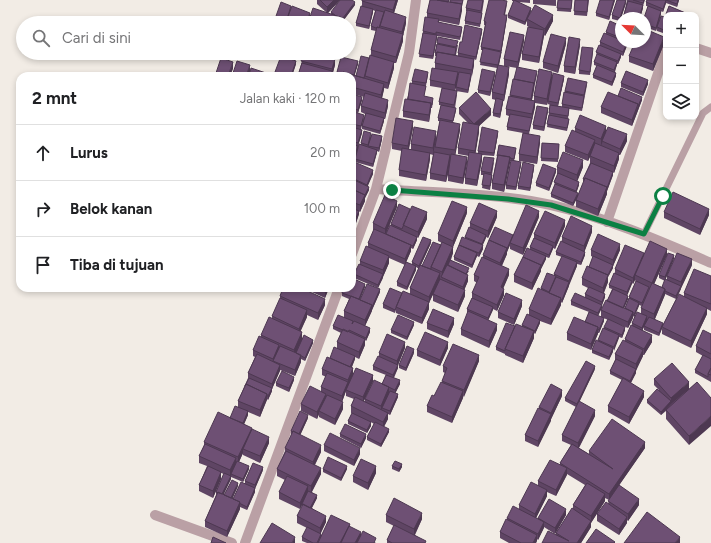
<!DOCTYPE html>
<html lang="id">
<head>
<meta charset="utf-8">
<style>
  :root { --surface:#fff; --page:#f6f6f6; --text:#202124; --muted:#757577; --line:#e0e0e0 }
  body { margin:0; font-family:Figtree,sans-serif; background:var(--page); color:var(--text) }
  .controls { position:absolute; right:12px; top:12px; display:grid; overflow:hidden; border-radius:8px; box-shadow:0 2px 6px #0003 }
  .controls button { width:36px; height:36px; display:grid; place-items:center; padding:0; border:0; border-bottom:1px solid var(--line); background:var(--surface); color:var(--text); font:20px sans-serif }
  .compass { position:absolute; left:615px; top:12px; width:36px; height:36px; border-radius:50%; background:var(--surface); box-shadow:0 2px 6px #0003; rotate:294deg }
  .stop { position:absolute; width:12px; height:12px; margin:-9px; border:3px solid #0b8043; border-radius:50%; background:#fff }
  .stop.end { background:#0b8043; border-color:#fff; box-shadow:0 1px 4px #0008 }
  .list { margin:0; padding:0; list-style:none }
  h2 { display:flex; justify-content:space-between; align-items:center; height:52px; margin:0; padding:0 16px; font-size:17px }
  h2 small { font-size:13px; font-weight:400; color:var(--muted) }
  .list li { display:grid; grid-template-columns:26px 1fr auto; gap:12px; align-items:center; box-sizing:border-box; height:56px; padding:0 16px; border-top:1px solid var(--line) }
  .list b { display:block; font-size:15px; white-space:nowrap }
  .list em { font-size:13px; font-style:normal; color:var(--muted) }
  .icon { flex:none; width:22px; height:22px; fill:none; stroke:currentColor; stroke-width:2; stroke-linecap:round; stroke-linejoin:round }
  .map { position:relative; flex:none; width:711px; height:543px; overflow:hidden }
  .search { position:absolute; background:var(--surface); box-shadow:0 2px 6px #0003; left:16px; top:16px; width:340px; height:44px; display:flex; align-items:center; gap:10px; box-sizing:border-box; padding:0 14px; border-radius:22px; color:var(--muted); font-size:15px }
  .panel { position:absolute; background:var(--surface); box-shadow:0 2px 6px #0003; left:16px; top:72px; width:340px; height:220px; border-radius:12px }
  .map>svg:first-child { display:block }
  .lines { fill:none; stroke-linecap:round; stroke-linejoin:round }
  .service { stroke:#baa0a5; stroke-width:7 }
  .minor { stroke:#baa0a5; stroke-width:10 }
  .wall { fill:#5f4564; fill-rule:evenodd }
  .shaded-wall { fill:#4d3851 }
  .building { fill:#6e5074; stroke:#4d3851 }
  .route { stroke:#0b8043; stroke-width:5 }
</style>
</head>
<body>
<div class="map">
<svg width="711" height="543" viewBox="0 0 711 543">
  <rect width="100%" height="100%" fill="#f2ece5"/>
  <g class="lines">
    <!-- service -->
    <path class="service" d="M644,234L703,113L711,107"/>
    <!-- minor -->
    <path class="minor" d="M696,48L711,53
      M376,189C432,193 498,193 551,205C605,217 660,241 711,263
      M607,222L666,50
      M352,254L376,189L409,53L416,0
      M155,515L232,543
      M245,543L339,288"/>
  </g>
  <!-- wall -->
  <path class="wall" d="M317,0H340L328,13L331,14V12L355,5L343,21V23L326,12L317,4Z
    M362,0H398L394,13L406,23L403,36V41L396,63H394V68L388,89L384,88L382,98L388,106L385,119H384V121L380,134L362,129V126L365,114L361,112V106L364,97L353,94L362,100L358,113L352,112V76H335L337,75V72L358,64L354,75L356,76L369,58L371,55V50L376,31L371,30V26L375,11L373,10V12L369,29L356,26V23L362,6Z
    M430,0H449V2H450V0H463L459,25L439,21V22L462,30L460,40L437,36L433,59L419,57L423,31L427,17V13Z
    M484,0L480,27L465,24V21L467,11H466V8Z
    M512,0H530V3L518,2L531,11L528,18L553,21L545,36L544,35L539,63L522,60V54L529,27L527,26V20L525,25L508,18V15L514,1H512Z
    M533,0H556V6L533,4Z
    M558,0H572L571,12L557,11Z
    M575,0H589L587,16L574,15Z
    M615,0L609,20L596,16V13Z
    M627,0H645L643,6V8L640,18H623Z
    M647,0H679L677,7L666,3L663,12L661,11V14L656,31L645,27V18L648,6H646V2Z
    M626,3L620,21L612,19V15Z
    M507,4L505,15L507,18L499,65L509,74L504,101H503L500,118L493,116V113L496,100L492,99V92L497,68L480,65L483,50H481V47L485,25H484V21Z
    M669,6L688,14V15H666V34L657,31V27L661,16L665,17Z
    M291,8L310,16L307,23H278L275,22V19Z
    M621,26V42H628L623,56L621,55V57L618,64H617L615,72L616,76L612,86L593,78V75L597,66L594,65V62L597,56L596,52L600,45V42L606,34V32Z
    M482,32L476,60L474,59V65L468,93L456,91V87L459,74H458V79L455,91L457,95L455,108L456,111L453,122L460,130L455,155L467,163L463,184L448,181V175L446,182L430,179V173L433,155L430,154V159L426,181L399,176V170L402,151L392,149V143L413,128L409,149H411V144L436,138L440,121H438V118L441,105H439V102L442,88L430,86V80L435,68V63L436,56H435V53L437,43L458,45L456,55L458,56V53L462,42Z
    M524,41L518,68L537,74L532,100L534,101V96L552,77L564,79L558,106L562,107V104L565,91L587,85L582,111L569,109L568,119L569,122L567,131L547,127L549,113L550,105L548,104V102L547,105L535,103V107L532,120L529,134L540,142L537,164L519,161V154L523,133L507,130V127L509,116L506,115V109L510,96L517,68L504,66V59Z
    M566,44L558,73L543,68V62Z
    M664,44L653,71L629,62V56Z
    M580,45L575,74L564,72V66Z
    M593,52L590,75L579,74V70Z
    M304,53H322L321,55L335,65L332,76H298Z
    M296,64L292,76H279L275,75V72Z
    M428,75L424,96L433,101L432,108H431L429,122L403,117V111L412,83V81Z
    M495,75L490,96L478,93V90Z
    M621,83L648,84L643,96L621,87Z
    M618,96L642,100L632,126L601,113V107Z
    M459,108L491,115L479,126V132L475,153H478V151L498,134L494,156L482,155V160L477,186L465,184V178L469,156L458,154V148L468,123L459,114Z
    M548,111L544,131L533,129V125Z
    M364,118L361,129L362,133L358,146V149L361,145V143L371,136L382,139L379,152L377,151L373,167L355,162V159L352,158V121Z
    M575,128L606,132L627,141L620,155H619V159L614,173L613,172V175L607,191V194L598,216L576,207V200L584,182H583V179L590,163V157L588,161L565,152V146L575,131Z
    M542,143L559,144L558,162L541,161Z
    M499,145L516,151L514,161L521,165L516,190L506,189V185L511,161H510L504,192L492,189V183Z
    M352,161L373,174L367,186L369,190L365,198V201L360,212L359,211V214L356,223V227L352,235Z
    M494,162L492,175V178L490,190L482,188L484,175H481V171Z
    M557,167H583L577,181L579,185L576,193L578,196L573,206L551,197V194L555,185L554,182L558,174H557Z
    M534,168L530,191L518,189V186Z
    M556,172L549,191L536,186V183Z
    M397,207L386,234L391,225V224L427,219L418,238L417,237V240L413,249L411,248V251L406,262L412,265V262L431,243L421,265L422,266L441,245L442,243L438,241V234L467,213L453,247V253L451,260L469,271L467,274L468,281L464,290L465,296L458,312L433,301V294L429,303V309L422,324L396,313V310L395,313L383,308V304L402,293L410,294V288L419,269L416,267V270L407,290L397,286V282L405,265L389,258V263L378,288L354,278V274L360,265V261L368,247V243L374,230H373V223Z
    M664,212L709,215L700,235L664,218Z
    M497,217L488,238L486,237L482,245L483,249L479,257L477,256L472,268L454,260V257L459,245L465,238V237L470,228V223Z
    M539,217L523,255L510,249V245L507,252V254L502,266L509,275L503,288L504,295L497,311L493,309L488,320L497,330L489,348L461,335V329L468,313L467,312V309L472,298V293L477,283L474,281V275L483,258V255Z
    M565,226L555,249L553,248L549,258L546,257V259L541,269V271L532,290L514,282V275L523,257L530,249V247L534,238V234Z
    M592,232L584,252L585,255L581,265L577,264V266L569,284V286L562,303L561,302V305L551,325L540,321V323L535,334L534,333V338L523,363L505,355V354L496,350V347L515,326H522V325L529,315V309L541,290V288L554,276V274L562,257L556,255V252L562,242V237Z
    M591,250H620L613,266V268L608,277V282L604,293L605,297L598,316L604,321L599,333H598L591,350L567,340V333L585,322L589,312L571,305V301L585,297V294L588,288L582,285V278L589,267L593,257L591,256Z
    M667,255L654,284L662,287L665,281L659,278V275L674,259L665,279L667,280V276L692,265L677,297L684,296V293L711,276V311L707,309V314L691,348L662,334V327L676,299L665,294L655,319L663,326L659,336L644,330V327L642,331L652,342L644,355H643V356L636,369V373L631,383L644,397L629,424L608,412V406L622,380L610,374V371L615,360V354L625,341V339L632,326V323L641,314V308L642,306L639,305L628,328L601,317V310L607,301L612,289L609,288V285L615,273V269L644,256ZM635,280L636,282L625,308H624L628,299L627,295L632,283L633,284Z
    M365,287L360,300L380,292L365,326L370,332L366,341L365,340V345L359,359L355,357V359L352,367L353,374L373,375L364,401L365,402V399L382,384L386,375L373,370V366L379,357V353L405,348L398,365V368L394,378L400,384L395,393L398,397L390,415L388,414V419L384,427L389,432L381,447L367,440V437L374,424L371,422V426L367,433L348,424V421L352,413H351V406L354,399L346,396V391L342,402L343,409L335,425L319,417V414L317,419L301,411V404L321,392V387L326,377L322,375V369L337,348V342L341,333L333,329V326L344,317V311L349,299L342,296V293Z
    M303,288H329L325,298Z
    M280,296L325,305L318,320L307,315V317L300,331L302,338L313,343L305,361L301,359V362L295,376L280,370L272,389V391L268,400L267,399L260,417L248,412V415L244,424L269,443L260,463L243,455V453L239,462L249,469L243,482L231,477V474V479L223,495H224L238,486L232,499H233L245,484V481L263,470L255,488V492L247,510L240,507V509L227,537L205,527V521L216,495V492L224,474L221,473V479L213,498L199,491V485L207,466L199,463V456L204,445V442L230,418L238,407V401L248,378V373L255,357L253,356V350L261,337V335L272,319V316L280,300Z
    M522,306L514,325L498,318V312Z
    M427,323L454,324L448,338L427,329Z
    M414,325L407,340L391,333V330Z
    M604,327L625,330L622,338L619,337L609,360L592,353V350L598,341Z
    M711,334V382L695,373V370L703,356L696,352V346Z
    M448,348L440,366L417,356V350Z
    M414,353L406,371L399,368V365Z
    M479,361L452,423L427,412V406L434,396L442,382L445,373L443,372V366Z
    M595,369L579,402L595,416L579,448L589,454V451L645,448L619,485L639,505L628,521L627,520V523L619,535L597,521V514L608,504L609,500L605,498V501L591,523V527L581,543H542L556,535V533L573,509V505L585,485L567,474L556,496L547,492V496L536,518L538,519V518L566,515L555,534L544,527L538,540L537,539L536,543H509L500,538V532L507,520V518L519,509V505L538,485V481L560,465V463L571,445L562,441V435L576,407L565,401V398Z
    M654,379L689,389L668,408L697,382L689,445L666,419V411L661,415L647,403V400L659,390L654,385Z
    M294,380L289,392L276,386V383Z
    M562,396L538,447L525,441V435L539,409V407Z
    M308,418L300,435L321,452L315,465L321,474L312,492L317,498L312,508L326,522L321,533V536L350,527L361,535L376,543H307L302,541V537L307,528L297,523V516L302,507V505L300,509L279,499V492L285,480L277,476V469L285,451V448L292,435L291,434V431Z
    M340,434L366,438L361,448L340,437Z
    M324,445L360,454L354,466L324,451Z
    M392,466L402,467L399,472L392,469Z
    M323,469H347L341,481L323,472Z
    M376,473L368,490L353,482V476Z
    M386,515L422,519L415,535L426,543H387V540L394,526L386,522Z"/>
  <!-- shaded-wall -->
  <path class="shaded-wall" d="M334,0H340L327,14V7Z
    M396,0H398L393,16V10Z
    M614,0H615L609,20V17Z
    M626,0V3L620,21V18Z
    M666,0V3L663,12V9Z
    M678,0H679L677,7V4Z
    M355,2V5L343,21V23H342V20Z
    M462,4V11L459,25V19Z
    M643,5V8L640,18H639Z
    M531,8V11L525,25V22Z
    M373,9V12L369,29V26Z
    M661,11V14L656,31V28Z
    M310,13V16L307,23H306Z
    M507,15L501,55L498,69V65Z
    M553,15V21L545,36V29Z
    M406,17V23L403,36V41L396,63V57L402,37V32Z
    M482,29V32L476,60V57Z
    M544,30V36L539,63V57Z
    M437,35V38L433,59V56Z
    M524,35V41L518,68V62Z
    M664,37V44L653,71V64Z
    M566,38V44L558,73V66Z
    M580,39V45L575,74V67Z
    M627,43V46L623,56V52Z
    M621,54V57L618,64V61Z
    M335,59V65L332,76V69Z
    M474,59V65L472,76V70Z
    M296,61V64L292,76H291Z
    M358,61V64L353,81V77Z
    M233,62V69L230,76H228Z
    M394,62V68L388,89V83Z
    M617,62V65L614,73V70Z
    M250,65V72L249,76H246Z
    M509,67V74L504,101V95Z
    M458,72V79L455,91V85Z
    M495,72V75L490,96V92Z
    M552,72V78L547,105V99Z
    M616,73V76L612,86V82Z
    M471,74V77L468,93V90Z
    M564,76V79L558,106V103Z
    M648,80V84L643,96V92Z
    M534,83V89L531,105V99Z
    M384,84V90L381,102V95Z
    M362,97V100L358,113V110Z
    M642,97V100L632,126V120Z
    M388,100V106L385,119V113Z
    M503,100V103L500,118V114Z
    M535,101V107L532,120V114Z
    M431,103V110L429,122V115Z
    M548,108V111L544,131V127Z
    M491,109V115L479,126V132L475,157L474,124Z
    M384,118V121L380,134V131Z
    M413,121V128L408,152V146Z
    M460,124V130L455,157V150Z
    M606,126V132L601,146V139Z
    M362,130V133L358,146V143Z
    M436,131V138L433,155V148Z
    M498,131V134L494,156V153Z
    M627,134V141L620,155V149Z
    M382,136V139L379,152V148Z
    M540,136V142L537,164V157Z
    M595,140V146L588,161V155Z
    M377,150V153L373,167V164Z
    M430,153V159L426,181V175Z
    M619,153V159L614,173V166Z
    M482,154V160L477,186V180Z
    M450,155V161L446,182V176Z
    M467,157V163L463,184V178Z
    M510,157V163L504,192V185Z
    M583,160V167L577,182V175Z
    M521,162V165L516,190V187Z
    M534,165V168L530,191V188Z
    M556,169V172L549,191V188Z
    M373,170V174L367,188V185Z
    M613,172V175L607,191V194L598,216V209Z
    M579,182V185L576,194V191Z
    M369,187V190L365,198V201L360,212V205Z
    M578,193V196L573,206V203Z
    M397,201V207L385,235V229Z
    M467,207V213L453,247V241Z
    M709,209V215L700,235V229Z
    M359,211V214L356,223V227L352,235V228Z
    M497,211V217L488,238V231Z
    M539,211V217L523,255V248Z
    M427,212V219L418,238V232Z
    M565,220V226L555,249V243Z
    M592,226V232L584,253V246Z
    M486,235V238L482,247V244Z
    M417,237V240L413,249V246Z
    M431,240V243L419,269V266Z
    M510,243V245L507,252V254L500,269V263Z
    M620,244V250L613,266V260Z
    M411,245V251L405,265V259Z
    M483,245V249L479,257V253Z
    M553,246V249L549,258V255Z
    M453,247V253L442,279V272Z
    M667,249V255L652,289V283Z
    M585,252V255L581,265V262Z
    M477,253V256L472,268V265Z
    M644,253V260L635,275V280L633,284V278Z
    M674,255V259L665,281V277Z
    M389,256V263L383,277V270Z
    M546,256V259L541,269V266Z
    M692,259V265L681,288V282Z
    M577,262V266L562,303V300Z
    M541,265V271L532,290V283Z
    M613,265V268L608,277V282L603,294V288Z
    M416,266V270L407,290V287Z
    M509,269V275L501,294V287Z
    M440,273V280L429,303V297Z
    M383,274V278L378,288V285Z
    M468,275V281L463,293V287Z
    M556,276V279L549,295V292Z
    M632,281V284L627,296V292Z
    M365,284V287L358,303V300Z
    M681,286V289L676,299V296Z
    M326,288H329L325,298V292Z
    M380,289V292L372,310V307Z
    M504,289V295L497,311V305Z
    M665,289V295L654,321V314Z
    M465,290V296L458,312V305Z
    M605,294V297L602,305V302Z
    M628,296V299L622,313V310Z
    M561,298V305L551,325V319Z
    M325,299V305L318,320V313Z
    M522,300V306L514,325V319Z
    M429,302V309L422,324V318Z
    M639,303V306L634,318V315Z
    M372,305V311L365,326V320Z
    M602,305V308L598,316V313Z
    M493,307V310L488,321V318Z
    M707,308V314L691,348V341Z
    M307,310V317L299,335V329Z
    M633,312V318L628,328V322Z
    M647,316V320L642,331V328Z
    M454,318V324L448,338V331Z
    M604,318V321L599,333V330Z
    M540,320V323L535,334V331Z
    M414,322V325L407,340V337Z
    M663,323V326L659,336V333Z
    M497,324V330L489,348V341Z
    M598,327V334L591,350V344Z
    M625,327V330L622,338V335Z
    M370,328V332L366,341V338Z
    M534,331V338L523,363V356Z
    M302,332V339L294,357V350Z
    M619,335V338L614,351V347Z
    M652,335V342L644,355V349Z
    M365,339V345L359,359V352Z
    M313,340V343L305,361V358Z
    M405,342V348L398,365V368L393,378V375L397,367V361Z
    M448,342V348L440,366V360Z
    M279,345V352L273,361V365V359Z
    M613,348V352L609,360V357Z
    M414,349V353L406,371V368Z
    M643,350V356L636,371V364Z
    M301,355V362L295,376V370Z
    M479,355V361L464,397V390Z
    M355,356V359L350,371V368Z
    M280,365V371L272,389V391L268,400V396L272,389V384Z
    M595,366V369L577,407V404Z
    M353,368V374L348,387V380Z
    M636,369V373L630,384V381Z
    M373,375V382L363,403V397Z
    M294,377V380L289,392V388Z
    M400,380V384L395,394V390Z
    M348,382V388L346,390V391L342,402V396Z
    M689,382V389L671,404L661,415V412L671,401V398Z
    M389,387V394L382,408L381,412V406Z
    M562,390V396L551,419V413Z
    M463,391V398L452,423V417Z
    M644,391V397L629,424V417Z
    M267,394V400L260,417V410Z
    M326,394V400L319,411V414L317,419V412Z
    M398,394V397L390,415V411Z
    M343,402V409L335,425V419Z
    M595,410V416L578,449V443Z
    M248,411V415L242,429V425Z
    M388,413V419L383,428V422Z
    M551,414V421L538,447V441Z
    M308,415V418L299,438V435Z
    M711,416V426L689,445V436Z
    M371,422V426L367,433V430Z
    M252,428V434L243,449V453L238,464V457Z
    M389,429V432L381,447V444Z
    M366,434V438L361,448V444Z
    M269,437V443L260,463V456Z
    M645,442V448L609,500V494Z
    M321,445V452L313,468V462Z
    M360,448V454L354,466V460Z
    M236,458V464L231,476V479L222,498V494L230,476V470Z
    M402,464V467L399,472V469Z
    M249,466V469L243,482V479Z
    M347,466V469L341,481V478Z
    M376,466V473L368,490V483Z
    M263,467V470L255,489V485Z
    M321,468V474L311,493V486Z
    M567,468V475L556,496V490Z
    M221,472V479L213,498V491Z
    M238,483V486L231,502V499Z
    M308,486V493L300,509V503Z
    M255,488V492L247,510V507Z
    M547,490V496L535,520V514Z
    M605,494V501L591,523V516Z
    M317,495V498L310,511V508Z
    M639,499V505L628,521V514Z
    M240,502V509L227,537V531Z
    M566,509V515L555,534V528Z
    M422,513V519L414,536V529Z
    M326,516V522L320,534V528Z
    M627,517V523L619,535V529Z
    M591,521V527L581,543H577Z
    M544,522V528L538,540V534Z
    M350,524V530L343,543H340Z
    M361,532V538L359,543H355Z
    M537,535V541L536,543H533Z
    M295,537V543H292Z
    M680,537V543H675Z"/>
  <!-- building -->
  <path class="building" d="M320,0H334L327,7Z
    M340,0H352L355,2L343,18L336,16L331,12Z
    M362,0H396L393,10L362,1Z
    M430,0H437L462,4L459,19L427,13Z
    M437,0H449L448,2Z
    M450,0H463L462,4L450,2Z
    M468,0H483L481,11L466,8Z
    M489,0H501L507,1L504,15H507L501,51L481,47L486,22L484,21Z
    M514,0L531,8L525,22L508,15Z
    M558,0H572L571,9L557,8Z
    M575,0H588L587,12L574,11Z
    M600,0H614L609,17L596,13Z
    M617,0H626L620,18L612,15Z
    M633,0H644L643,3Z
    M647,0H678L677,4L666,0L663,9L646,2Z
    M628,1L643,5L639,18H623Z
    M281,2L291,6L287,19L292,6L310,13L306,23H287L275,19Z
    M535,5L553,15L545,29L527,19Z
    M361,6L373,9L369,26L356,23Z
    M648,6L661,11L656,28L645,24V18H644Z
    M669,6L688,14V15H666V31L657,27L661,16L665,17Z
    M313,8L343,18L342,23H308Z
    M376,10L384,12L379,28L377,27L376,28L371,26Z
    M385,10L406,17L402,32L380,26Z
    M467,10L482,13L480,24L465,21Z
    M425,17L439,19L438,22L462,27L460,37L436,32V34L423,31Z
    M610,21L621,26V38L606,32Z
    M465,25L482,29L476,57L458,53L460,42H462Z
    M377,27L403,34L396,57L371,50Z
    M528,27L544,30L539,57L522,54Z
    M645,29L664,37L653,64L629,56L635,42H645Z
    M510,32L524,35L518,62L504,59Z
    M423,33L437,35L433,56L419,54Z
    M604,33L621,40V42H626L627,43L623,52L600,42Z
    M551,34L566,38L558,66L543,62Z
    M438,37L458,41L456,47L437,43Z
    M569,37L580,39L575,67L564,66Z
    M437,44L456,48L455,55L437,52V53H435Z
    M599,45L621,54L618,61L596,52Z
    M582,47L593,48L590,72L579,70Z
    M483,48L501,52L498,65L480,62Z
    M437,52L474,59L472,70L435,63Z
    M304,53H315L335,59L332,69L301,61Z
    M597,54L617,62L614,70L594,62Z
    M370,55L394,62L388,83L365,76Z
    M281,56L296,61L291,76H288L275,72Z
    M361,56L369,58L364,78L356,76Z
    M341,57L358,61L354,75L343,72L342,74L337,72Z
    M221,58L233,62L228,76H215Z
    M237,61L250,65L246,76H232Z
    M302,63L332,71L331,76H303L298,75Z
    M498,65L509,67L504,95L492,92Z
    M597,65L616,73L612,82L593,75Z
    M517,67L537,71L534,84V83L514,79Z
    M251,68L266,73V76H249Z
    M432,68L458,72L455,85L430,80Z
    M415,69L428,72L426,83L412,81Z
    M482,69L495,72L490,92L478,90Z
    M539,69L552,72L547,99L534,96Z
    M626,71L648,80L643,92L621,83Z
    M343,72L384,84L381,95L352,87V76H342Z
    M459,72L471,74L468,90L456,87Z
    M553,73L564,76L558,103L548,101Z
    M568,78L587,82L584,95L565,91Z
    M513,79L534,83L531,99L510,95Z
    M410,83L426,86L424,96L433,98L432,105H431V103L408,99Z
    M442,88L457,91L454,105L439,102Z
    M621,88L642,97L638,106V104L618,96Z
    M476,92L491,109L474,124L459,108Z
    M564,92L584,96L582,108L562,104Z
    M608,92L638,104L632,120L601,107Z
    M365,93L388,100L385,113L361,106Z
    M352,94L362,97L358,110L352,108Z
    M509,96L535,101L532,114L506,109Z
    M496,98L503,100L500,114L493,113Z
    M405,99L431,103L429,115L403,111Z
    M441,105L456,108L453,121L438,118Z
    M550,105L569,108L568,116L549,113Z
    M537,106L548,108L544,127L533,125Z
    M354,112L364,115L361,126L352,124V121Z
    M366,113L384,118L380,131L362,126Z
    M510,114L532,118L529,131L507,127Z
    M549,115L569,119L567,128L547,124Z
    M580,115L606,126L601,139L575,128Z
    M396,118L413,121L408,146L392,143Z
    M440,120L460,124L455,150L435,147Z
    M463,122L479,125L475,151L458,148Z
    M352,127L362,130L358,143L352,141Z
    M414,127L436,131L433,148L411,144Z
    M482,127L498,131L494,153L478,151Z
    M608,127L627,134L620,149L602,141Z
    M572,130L595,140L588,155L565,146Z
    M364,131L371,133L368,145L361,143Z
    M523,133L540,136L537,157L519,154Z
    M372,134L382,136L379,148L368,146Z
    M542,143L559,144L558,159L541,158Z
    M595,143L619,153L614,166L590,156Z
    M352,144L358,146L355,156L352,155Z
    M359,144L377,150L373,164L355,159Z
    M499,145L516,148L514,159L510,158V157L498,155L497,156Z
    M402,148L430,153L426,175L399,170Z
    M434,152L450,155L446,176L430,173Z
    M469,152L482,154L477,180L465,178Z
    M563,152L583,160L577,175L557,167Z
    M451,154L467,157L463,178L448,175Z
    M498,155L510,157L504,185L492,183Z
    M484,157L494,158L491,173L481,171Z
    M511,160L521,162L516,187L506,185Z
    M352,161L373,170L367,185L352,178Z
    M523,162L534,165L530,188L518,186Z
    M591,163L613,172L607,188V187L585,178V179H583Z
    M543,164L556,169L549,188L536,183Z
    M484,173L492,175L490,186L482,185Z
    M558,173L579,182L576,191L554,182Z
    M585,178L607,187L598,209L576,200Z
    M352,179L369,187L365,195L352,189Z
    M555,184L578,193L573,203L551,194Z
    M352,189L365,195L360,205L352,202Z
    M673,192L709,209L700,229L664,212Z
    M385,195L397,201L385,229L373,223Z
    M452,201L467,207L453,241L438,234Z
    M479,203L497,211L488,231L470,223Z
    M399,204L410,209L402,229L391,224Z
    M526,205L539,211L523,248L510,243Z
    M412,206L427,212L418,232L403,225Z
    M352,208L359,211L355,220L352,219Z
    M545,211L565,220L555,243L534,234Z
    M571,216L592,226L584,246L562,237Z
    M352,219L356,220L352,228Z
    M390,225L417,237L413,246L386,234Z
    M469,227L486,235L482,244L465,237Z
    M495,227L513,235L507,249V248L489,240Z
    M374,229L411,245L405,259L368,243Z
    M598,234L620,244L613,260L591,250Z
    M423,237L431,240L419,266L412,262Z
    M462,237L483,245L479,253L459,245Z
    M534,238L553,246L549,255L530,247Z
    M489,240L507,248L500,263L483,255Z
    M561,241L585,252L581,262L556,252Z
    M650,241L667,249L652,283L635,275Z
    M433,242L441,245L431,267V269L422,266Z
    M442,242L453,247L442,272L431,267Z
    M459,245L477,253L472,265L454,257Z
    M625,245L644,253L633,278L615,269Z
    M366,246L389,256L383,270L360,261Z
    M527,248L546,256L541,266L540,265H541L523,257Z
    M668,253L674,255L665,277L659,275Z
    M677,253L692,259L681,282L667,276Z
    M562,256L577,262L569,281L554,274Z
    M593,256L613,265L608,275L589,267Z
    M482,257L509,269L501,287L504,289L497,305L472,293L479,277L474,275Z
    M523,257L541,265L532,283L514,275Z
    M450,260L469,268L466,274L448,265Z
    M406,262L416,266L407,287L397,282Z
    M359,264L383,274L378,285L354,274Z
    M420,265L440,273L429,297L410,288Z
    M447,265L468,275L463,287L441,277Z
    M587,266L608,275L603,288L582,278Z
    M694,269L711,276V304L684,293Z
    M547,273L556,276L549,292L541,288Z
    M614,273L632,281L627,292L609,285Z
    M556,277L569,282L562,300L560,299L561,298L549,293Z
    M352,278L365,284L359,299L342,293L344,288H352Z
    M440,279L465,290L458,305L433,294Z
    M665,279L681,286L676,296L665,291V289L662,287Z
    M636,281L649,287L642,303L629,297Z
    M652,283L665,289L654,314L641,308Z
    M367,284L380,289L372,307V305L360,300Z
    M589,287L605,294L602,302L585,294Z
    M283,288H301L325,299L318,313L280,296Z
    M317,288H326L325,292Z
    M390,288L402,293L395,310L383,304Z
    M538,288L561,298L551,319L529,309Z
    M613,289L628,296L623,308L607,301Z
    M403,291L429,302L422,318L396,307Z
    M506,293L522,300L514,319L498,312Z
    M575,293L602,305L598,313L571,301Z
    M679,294L707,308L691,341L662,327Z
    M351,296L372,305L365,320L344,311Z
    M280,298L307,310L299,329L272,316Z
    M472,298L493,307L488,318L467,309Z
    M629,298L639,303L634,315H633V312L625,308Z
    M606,300L633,312L628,322L601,310Z
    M433,309L454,318L448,331L427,323Z
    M468,311L497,324L489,341L461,329Z
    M589,312L604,318L599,330L598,329V327L585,322Z
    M637,312L647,316L642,328L632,323Z
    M527,314L540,320L535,331L522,325Z
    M338,315L353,321L352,324L354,321L370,328L366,338L349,330L348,332L333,326Z
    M398,315L414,322L407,337L391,330Z
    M269,317L302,332L294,350L261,335Z
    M574,317L598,327L591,344L567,333Z
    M649,317L663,323L659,333L644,326Z
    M608,319L625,327L622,335L604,327Z
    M506,323L515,326L505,349V351L496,347Z
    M516,324L534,331L523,356L505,349Z
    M631,325L652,335L644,349L625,339Z
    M603,328L619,335L614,347L598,340Z
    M343,329L365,339L359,352L337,342Z
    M703,330L711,334V354L696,346Z
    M425,332L448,342L440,360L417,350Z
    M387,334L405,342L397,361L379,353Z
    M304,335L313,340L305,358L296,353Z
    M259,336L279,345L273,359L253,350Z
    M596,340L613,348L609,357L592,350Z
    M623,340L643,350L636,364L615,354Z
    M453,344L479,355L464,390L442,381L447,368L443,366Z
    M280,346L301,355L295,370L273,361Z
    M407,346L414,349L406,368L399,365Z
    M334,347L355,356L350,367L330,358Z
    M257,354L280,365L272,384L248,373Z
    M703,355L711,359V368L708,374V377L695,370Z
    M378,356L398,365L393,375L373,366Z
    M327,357L353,368L348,380L322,369Z
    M616,359L636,369L630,381L610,371Z
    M586,361L595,366L577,404L565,398Z
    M672,363L689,382L671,398L654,379Z
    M356,368L373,375L363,397L346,390Z
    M711,368V375L708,374Z
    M282,371L294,377L289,388L276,383Z
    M327,373L348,382L342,396L321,387Z
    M386,375L400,380L395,390L382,384Z
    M249,378L272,388L268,396H267V394L246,384L245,386Z
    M623,378L644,391L629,417L608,406Z
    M374,380L389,387L381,406L365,399Z
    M441,382L463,391L452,417L427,406L432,395L434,396Z
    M697,382L711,398V416L689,436L666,410Z
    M246,384L267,394L260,410L238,401Z
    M551,384L562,390L551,413L539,407Z
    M310,386L326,394L317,412L301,404Z
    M657,389L671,401L661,412L647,400Z
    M390,391L398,394L390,411L382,408Z
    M327,395L343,402L335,419L319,411Z
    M355,397L388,413L383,422L351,406Z
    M579,401L595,410L578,443L562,435Z
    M235,406L248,411L243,423L230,418Z
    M538,408L551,414L538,441L525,435Z
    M300,411L308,415L299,434L293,431V432L291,431Z
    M218,412L252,428L238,457L204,442Z
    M352,413L371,422L367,430L348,421Z
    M612,419L645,442L609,494L560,463L572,444L613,469L589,451Z
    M375,422L389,429L381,444L367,437Z
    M345,424L366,434L361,444L340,434Z
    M252,429L269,437L260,456L243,449Z
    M293,431L321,445L313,462L285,448Z
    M330,433L360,448L354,460L324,445Z
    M205,444L236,458L230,470L199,456Z
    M286,451L321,468L311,486L277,469Z
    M328,457L347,466L341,478L323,469Z
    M361,459L376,466L368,483L353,476Z
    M550,460L567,468L556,490L538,481Z
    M237,461L249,466L243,479L231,474Z
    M395,461L402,464L399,469L392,466Z
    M253,463L263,467L255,485L245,481Z
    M208,466L221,472L213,491L199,485Z
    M224,473L231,476L222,494L216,492Z
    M287,476L308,486L300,503L279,492Z
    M232,480L238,483L231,498L224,495Z
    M241,482L255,488L247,507L239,503L240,502L233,499Z
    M531,482L547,490L535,514L519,505Z
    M587,483L605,494L591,516L573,505Z
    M619,485L639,499L628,514L608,501Z
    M308,491L317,495L310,508L302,504Z
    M218,492L240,502L227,531L205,521Z
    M394,498L422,513L414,529L386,515Z
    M549,499L566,509L555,528L538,518Z
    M606,502L627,517L619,529L597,514Z
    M303,504L326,516L320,528L297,516Z
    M513,506L544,522L538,534L507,518Z
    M572,508L591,521L577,543H542L548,531L569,541L556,533Z
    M647,512L680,537L675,543H624Z
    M331,515L350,524L340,543H318Z
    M506,519L537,535L533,543H521L500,532Z
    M272,523L295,537L292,543H260Z
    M394,525L426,541L425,543H392L387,540Z
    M349,526L361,532L355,543H341Z
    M307,527L321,534L317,543H313L302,537Z
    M596,529L615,542L614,543H586Z
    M363,531L376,538L374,543H357Z
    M213,537L226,543H211Z"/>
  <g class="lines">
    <!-- route -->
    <path class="route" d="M392,190L508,199L551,205L644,234L663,196"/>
  </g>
</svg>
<div class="controls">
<button>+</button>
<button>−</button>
<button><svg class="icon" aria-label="layers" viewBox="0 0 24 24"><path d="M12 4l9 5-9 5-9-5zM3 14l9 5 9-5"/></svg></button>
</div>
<svg class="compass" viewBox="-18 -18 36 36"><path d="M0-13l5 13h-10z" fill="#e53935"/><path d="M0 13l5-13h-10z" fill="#757577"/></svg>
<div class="stop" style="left:663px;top:196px"></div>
<div class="stop end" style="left:392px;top:190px"></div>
<div class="search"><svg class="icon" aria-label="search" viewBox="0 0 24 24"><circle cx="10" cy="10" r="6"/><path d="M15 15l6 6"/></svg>Cari di sini</div>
<section class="panel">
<h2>2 mnt<small>Jalan kaki · 120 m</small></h2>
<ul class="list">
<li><svg class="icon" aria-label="ahead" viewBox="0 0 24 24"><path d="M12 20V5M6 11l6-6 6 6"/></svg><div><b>Lurus</b></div><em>20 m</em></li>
<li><svg class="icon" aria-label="right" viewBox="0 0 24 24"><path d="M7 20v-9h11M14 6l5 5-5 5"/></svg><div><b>Belok kanan</b></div><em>100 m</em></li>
<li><svg class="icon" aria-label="arrive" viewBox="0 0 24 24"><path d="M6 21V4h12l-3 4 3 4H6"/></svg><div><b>Tiba di tujuan</b></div></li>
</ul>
</section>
</div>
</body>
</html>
